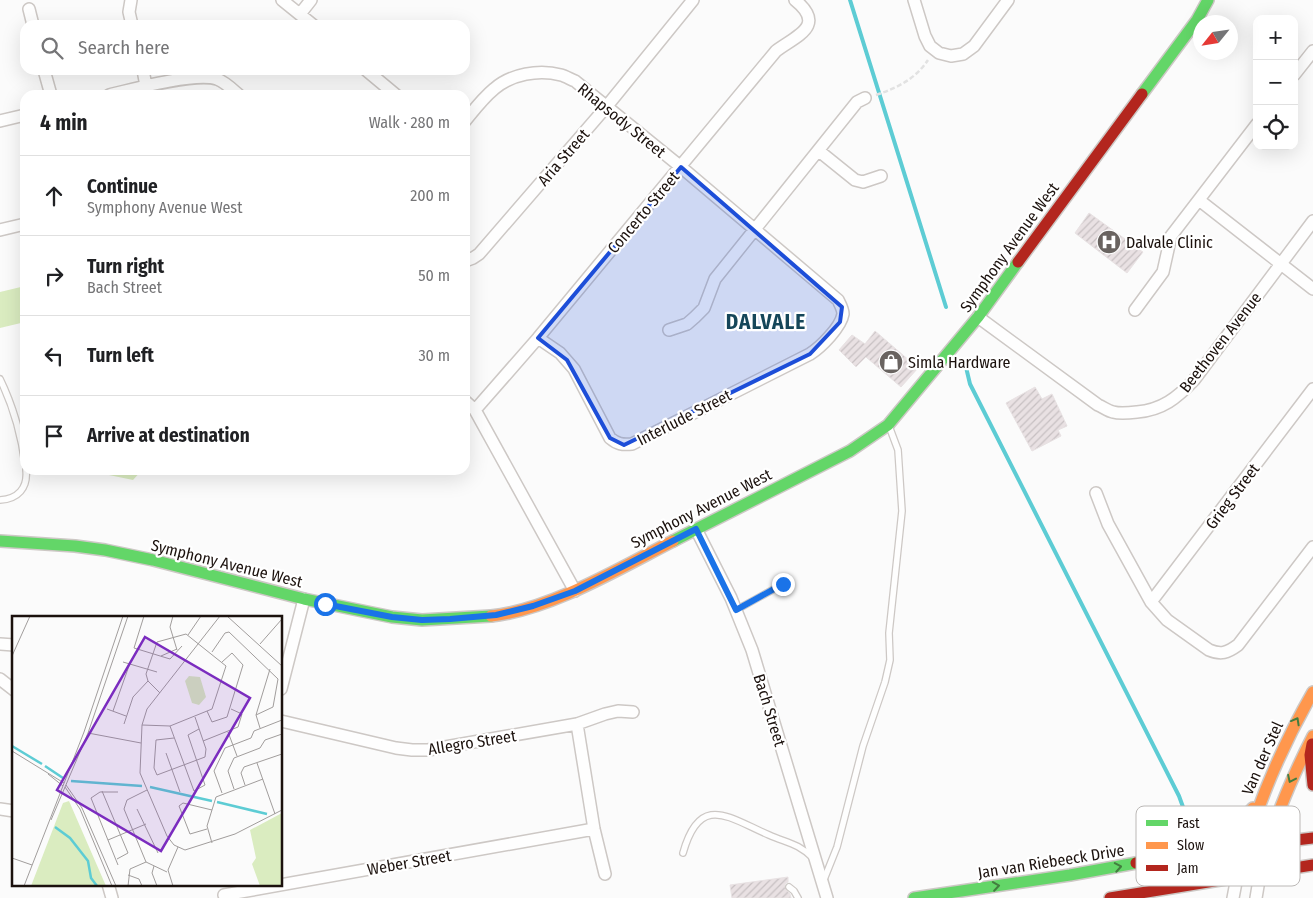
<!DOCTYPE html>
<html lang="en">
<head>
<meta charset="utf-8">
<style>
  :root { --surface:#fff; --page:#f6f6f6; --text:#202124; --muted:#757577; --line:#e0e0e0 }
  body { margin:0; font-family:"Fira Sans Condensed",sans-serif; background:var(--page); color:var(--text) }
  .controls { position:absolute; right:15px; top:15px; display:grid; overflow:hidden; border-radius:10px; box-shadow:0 5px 20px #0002 }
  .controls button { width:45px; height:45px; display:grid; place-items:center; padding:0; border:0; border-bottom:1px solid var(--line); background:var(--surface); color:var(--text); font:25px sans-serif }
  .compass { position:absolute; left:1193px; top:15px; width:45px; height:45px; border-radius:50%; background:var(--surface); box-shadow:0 5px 20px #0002; rotate:240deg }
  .stop { position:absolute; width:15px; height:15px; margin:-11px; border:4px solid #1a73e8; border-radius:50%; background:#fff }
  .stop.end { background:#1a73e8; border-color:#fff; box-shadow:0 1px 5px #0008 }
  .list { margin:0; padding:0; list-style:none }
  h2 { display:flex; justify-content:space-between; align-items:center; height:65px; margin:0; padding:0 20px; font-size:21px }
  h2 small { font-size:16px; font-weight:400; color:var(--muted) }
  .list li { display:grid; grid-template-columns:32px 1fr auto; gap:15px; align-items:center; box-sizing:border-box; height:80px; padding:0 20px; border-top:1px solid var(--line) }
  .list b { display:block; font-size:19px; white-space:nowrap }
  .list p { margin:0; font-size:16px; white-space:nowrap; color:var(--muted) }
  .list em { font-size:16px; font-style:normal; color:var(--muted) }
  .icon { flex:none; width:28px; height:28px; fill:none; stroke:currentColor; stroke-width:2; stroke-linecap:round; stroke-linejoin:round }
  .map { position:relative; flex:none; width:1313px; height:898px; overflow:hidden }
  .search { position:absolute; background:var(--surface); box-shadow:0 5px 20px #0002; left:20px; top:20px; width:450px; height:55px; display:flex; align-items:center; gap:12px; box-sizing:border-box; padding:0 18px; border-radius:15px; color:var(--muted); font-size:19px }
  .panel { position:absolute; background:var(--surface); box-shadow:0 5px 20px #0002; left:20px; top:90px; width:450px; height:385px; border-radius:15px }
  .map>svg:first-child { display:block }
  .green { fill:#daecc0 }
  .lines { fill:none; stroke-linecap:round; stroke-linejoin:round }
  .stream { stroke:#5dccd4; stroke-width:4 }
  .building { fill:url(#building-hatch); stroke:#e8e2e3 }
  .lane-casing { stroke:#cdc8c5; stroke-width:8 }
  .street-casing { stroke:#cdc8c5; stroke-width:14 }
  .fast-casing { stroke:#cdc8c5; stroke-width:14 }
  .slow-casing { stroke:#cdc8c5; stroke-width:14 }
  .jam-casing { stroke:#cdc8c5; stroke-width:14 }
  .path { stroke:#e2e2e2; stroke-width:2.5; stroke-dasharray:5 2.5; stroke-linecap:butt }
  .lane { stroke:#fefefe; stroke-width:5.5 }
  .street { stroke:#fefefe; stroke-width:11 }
  .fast { stroke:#63d668; stroke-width:11 }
  .slow { stroke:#ff974d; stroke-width:11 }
  .jam { stroke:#b3261e; stroke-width:11 }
  .oneway { stroke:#437d3f }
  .route { stroke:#1a73e8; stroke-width:6 }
  .marked { fill:#1d4ed8; fill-opacity:0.2; stroke:#1d4ed8; stroke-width:4; stroke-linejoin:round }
  .labels { text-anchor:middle; stroke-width:4.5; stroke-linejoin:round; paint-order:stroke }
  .street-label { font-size:16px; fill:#1b110d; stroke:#fff }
  .poi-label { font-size:16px; fill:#1b110d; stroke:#fff; text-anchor:start }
  .district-label { font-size:21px; font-weight:bold; letter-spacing:1px; fill:#154659; stroke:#fff }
  .inset-river { fill:none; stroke:#5dccd4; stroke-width:2.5 }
  .inset-road { fill:none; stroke:#a19d9c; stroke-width:1 }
  .view { fill:#7b2cbf; fill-opacity:0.15; stroke:#7b2cbf; stroke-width:2.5 }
  .inset-edge { fill:none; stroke:#1b110d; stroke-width:2.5 }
  .key { fill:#fff; stroke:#bbb8b6; stroke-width:1 }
  .key-label { font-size:14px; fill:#1b110d }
</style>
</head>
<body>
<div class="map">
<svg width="1313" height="898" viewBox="0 0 1313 898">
  <defs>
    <pattern id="building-hatch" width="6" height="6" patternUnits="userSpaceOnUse" patternTransform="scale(1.25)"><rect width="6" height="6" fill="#e9e1e3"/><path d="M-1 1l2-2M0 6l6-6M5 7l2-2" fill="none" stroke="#c7c0c2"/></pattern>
  </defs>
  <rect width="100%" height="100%" fill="#fbfbfb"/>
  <!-- green -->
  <path class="green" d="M25,286V322L0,328V292Z
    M85,470H142L133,480Z"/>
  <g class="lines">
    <!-- stream -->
    <path class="stream" d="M850,0L946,307
      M965,363L970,384L1179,796L1195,840"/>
  </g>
  <!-- building -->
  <path class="building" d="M1089,213L1143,252L1127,273L1075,233Z
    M875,331L918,368L901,387L866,357L856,367L839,350L852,335L865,344Z
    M1035,387L1042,399L1052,394L1067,426L1058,430L1061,436L1032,451L1006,403Z
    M788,877V882L785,884V888L790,894L791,898H732L730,885Z"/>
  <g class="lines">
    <!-- lane casing -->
    <g class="lane-casing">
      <path id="lane" d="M0,379C14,408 21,433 25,464
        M0,500C18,499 28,488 26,470
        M736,610L783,584
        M683,853C700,792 729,818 769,835C787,843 798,843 813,858
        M823,882L837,847L863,746L885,682L890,660L889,633L902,511L898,450L889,426
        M789,887L794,891L798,898"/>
    </g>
    <!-- street casing -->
    <g class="street-casing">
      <path id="street" d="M131,0L129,12L132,25
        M282,0L313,25
        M914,0L925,36L930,46L939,53L951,56L963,54L974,46L1008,0
        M29,9L33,25
        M300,14L311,0
        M44,70L51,95
        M143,70L146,86
        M366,70L396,95
        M1294,75L1313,51
        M109,95C133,89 195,72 217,79C225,82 232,89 239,95
        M0,121L25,115
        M465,121C474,110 483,98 494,89C511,74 539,69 561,75C565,76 570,79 575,81L681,167L838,300C840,304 843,309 843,314C841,327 821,347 810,354L632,444C622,445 617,444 610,438L574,369L560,353L538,338
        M819,151L855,180L863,182L881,176
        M1199,200L1313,289
        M0,230L25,224
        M465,261L473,258L479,254L607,106L693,0
        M1135,310L1163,272L1171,236L1257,124
        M978,317L1098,405C1103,407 1108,411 1113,412C1120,414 1129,413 1137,412C1162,410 1177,398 1194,380L1313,221
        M669,330L687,324L695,317L704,308L715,279L857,102L865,98
        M465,401L475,410L575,591
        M475,410L538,338L776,51C796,36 827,26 795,0
        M1096,493L1108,524L1151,602L1167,620L1209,650C1221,655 1227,653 1238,645L1313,547
        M696,529L731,598L752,650L827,898
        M1151,602L1313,389
        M0,644L14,645
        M0,679L14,690
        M281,689L304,599
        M281,721L396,748L412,750H428L577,724L605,714L618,711L633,712
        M577,724L594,829L605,874
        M0,809L14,811
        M108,884L112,898
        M224,895L594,829
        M1233,898L1237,877
        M1256,898L1260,874"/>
    </g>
    <!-- fast casing -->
    <g class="fast-casing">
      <path id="fast" d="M1142,94L1197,20L1208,0
        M0,541L75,546L105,550L153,560L304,599L392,617L422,620L491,616
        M673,541L850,451L888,425L978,317L1018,262
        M914,898L1070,875L1136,863"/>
    </g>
    <!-- slow casing -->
    <g class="slow-casing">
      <path id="slow" d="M491,616C550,610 620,568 673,541
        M1211,851L1253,808
        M1260,874C1271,825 1290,781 1313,736
        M1237,877C1254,812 1279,751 1313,692"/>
    </g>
    <!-- jam casing -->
    <g class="jam-casing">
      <path id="jam" d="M1018,262L1142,94
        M1312,744L1310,755L1313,785
        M1136,863L1207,851L1313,838
        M1110,898L1313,865"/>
    </g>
    <!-- path -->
    <path class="path" d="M876,95C899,87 915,79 928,60"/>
    <!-- lane -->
    <use href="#lane" class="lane"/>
    <!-- street -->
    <use href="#street" class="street"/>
    <!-- fast -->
    <use href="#fast" class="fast"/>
    <!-- slow -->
    <use href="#slow" class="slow"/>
    <!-- jam -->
    <use href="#jam" class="jam"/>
  </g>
  <!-- one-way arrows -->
  <defs><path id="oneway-chevron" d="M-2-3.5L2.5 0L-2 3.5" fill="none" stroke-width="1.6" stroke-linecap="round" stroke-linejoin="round" transform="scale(1.25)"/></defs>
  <g class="oneway">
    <use href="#oneway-chevron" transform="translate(1296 721) rotate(-61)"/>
    <use href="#oneway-chevron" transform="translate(1291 779) rotate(115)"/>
    <use href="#oneway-chevron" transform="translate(1118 867) rotate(-10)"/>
    <use href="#oneway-chevron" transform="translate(996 886) rotate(-8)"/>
  </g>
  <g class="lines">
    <!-- route -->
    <path class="route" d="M325,604L392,617L422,620L450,619L496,615L533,606L575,591L696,529L736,610L783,584"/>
  </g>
  <!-- marked area -->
  <path class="marked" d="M681,167L842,307L840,322L810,354L624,445L610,438L567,360L538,338Z"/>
  <!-- icons -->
  <defs>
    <g id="hospital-disc" transform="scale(1.25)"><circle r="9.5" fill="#696360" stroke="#fff"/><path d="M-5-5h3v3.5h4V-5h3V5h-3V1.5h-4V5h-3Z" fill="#fff"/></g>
    <g id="shop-disc" transform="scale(1.25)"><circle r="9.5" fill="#696360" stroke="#fff"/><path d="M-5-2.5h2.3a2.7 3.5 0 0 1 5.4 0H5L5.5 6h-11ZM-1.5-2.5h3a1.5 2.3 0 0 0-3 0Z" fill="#fff"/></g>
  </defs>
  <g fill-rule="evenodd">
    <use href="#hospital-disc" x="1109" y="242"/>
    <use href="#shop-disc" x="891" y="362"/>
  </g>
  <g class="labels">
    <!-- street labels -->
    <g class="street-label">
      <text transform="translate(622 120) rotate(39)" y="6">Rhapsody Street</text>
      <text transform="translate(563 157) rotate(-49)" y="6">Aria Street</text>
      <text transform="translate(643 212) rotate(-50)" y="6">Concerto Street</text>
      <text transform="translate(1009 247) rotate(-54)" y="6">Symphony Avenue West</text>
      <text transform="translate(1220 342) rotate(-52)" y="6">Beethoven Avenue</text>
      <text transform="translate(684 417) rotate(-27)" y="6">Interlude Street</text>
      <text transform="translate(1232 496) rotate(-53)" y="6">Grieg Street</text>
      <text transform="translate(701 508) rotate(-27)" y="6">Symphony Avenue West</text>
      <text transform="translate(227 563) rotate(14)" y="6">Symphony Avenue West</text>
      <text transform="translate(770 710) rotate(73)" y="6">Bach Street</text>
      <text transform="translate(472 742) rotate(-9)" y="6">Allegro Street</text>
      <text transform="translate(1262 758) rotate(-66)" y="6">Van der Stel</text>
      <text transform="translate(1051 861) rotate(-9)" y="6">Jan van Riebeeck Drive</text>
      <text transform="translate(409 862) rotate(-10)" y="6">Weber Street</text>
    </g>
    <!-- poi labels -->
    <g class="poi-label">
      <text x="1126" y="248">Dalvale Clinic</text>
      <text x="908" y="368">Simla Hardware</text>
    </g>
    <!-- district labels -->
    <g class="district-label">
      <text x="766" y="329">DALVALE</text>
    </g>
  </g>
  <!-- overview -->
  <g transform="translate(12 616)">
    <rect width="270" height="270" fill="#fbfbfb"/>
    <path d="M270,197V270H248L240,248L244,242L238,214Z" fill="#daecc0"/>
    <path d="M177,60L188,61L194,81L187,89L180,87L173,65ZM57,185L94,270H19L51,187Z" fill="#daecc0"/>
    <path class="inset-river" d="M0,130L30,148M33,150L51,162M59,165L130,170M138,171L200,185M205,186L255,198M43,211L58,222L76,245L79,262L85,270"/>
    <path class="inset-road" d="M132,0L122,32L158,43L170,30M161,0L158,11L165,34M208,0L135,93L130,109L128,157L155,220L162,229L173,234L223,218L270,194M215,0L270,50M176,19L189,0M248,28L270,3M200,36L213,17L217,16L266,63L261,91L244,99M0,40L18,0M149,40L165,33M111,46L145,56M95,93L114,100M101,95L118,47M195,95L200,106L215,101L231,49L220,37L210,46M112,108L121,81L136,65M130,109L158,110L200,93L214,50L174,18L145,26L134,58L136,65L148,77M158,110L182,175L193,169L176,119L187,113M248,112L244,99L258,53M216,116L225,140M76,117L129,127M162,122L144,124L142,152L145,159L193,141L194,133L183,101M191,125L226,111L230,98L219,93M0,135L52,167M154,137L168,176M245,147L263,198M36,158L51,170M54,169L70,192L104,270M233,169L229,157L232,151L270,138M53,171L68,193L100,270M222,173L216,155L222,142L248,132L253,124L270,118M135,174L115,184L112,193L134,246L155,256M90,175L116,237L105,243M210,177L202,155L213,132L239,122L242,115L270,104M125,193L146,237M39,204L76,117L116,0M195,213L178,218L167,190L171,187L200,194M96,224L134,208M200,227L195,210L204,181L251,163M0,242L20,249M106,249L79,182L88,176H106M142,250L140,257L145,270M116,259L127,263L130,270M12,270L72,116L111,0M116,270L118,253L134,246M161,270L156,254L166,231"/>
    <path class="view" d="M133,21L238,82L149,235L45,174Z"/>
    <rect width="270" height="270" class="inset-edge"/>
  </g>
  <!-- legend -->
  <rect x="1136" y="806" width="164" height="80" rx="8" class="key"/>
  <rect x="1146" y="820" width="22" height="6" fill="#63d668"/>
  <rect x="1146" y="842" width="22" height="7" fill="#ff974d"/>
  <rect x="1146" y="865" width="22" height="6" fill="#b3261e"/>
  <g class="key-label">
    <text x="1177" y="828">Fast</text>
    <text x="1177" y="850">Slow</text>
    <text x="1177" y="873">Jam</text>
  </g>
</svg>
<div class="controls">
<button>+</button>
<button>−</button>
<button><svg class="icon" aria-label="locate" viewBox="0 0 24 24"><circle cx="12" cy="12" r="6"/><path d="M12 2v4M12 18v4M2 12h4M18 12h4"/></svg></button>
</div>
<svg class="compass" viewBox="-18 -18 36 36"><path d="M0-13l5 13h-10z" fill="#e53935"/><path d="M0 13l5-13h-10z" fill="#757577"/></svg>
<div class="stop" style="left:325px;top:604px"></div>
<div class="stop end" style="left:783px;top:584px"></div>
<div class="search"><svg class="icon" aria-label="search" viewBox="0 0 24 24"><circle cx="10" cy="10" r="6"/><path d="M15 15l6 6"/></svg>Search here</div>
<section class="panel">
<h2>4 min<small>Walk · 280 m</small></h2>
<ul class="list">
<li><svg class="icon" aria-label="ahead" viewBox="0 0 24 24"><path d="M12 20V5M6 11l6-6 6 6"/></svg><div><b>Continue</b><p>Symphony Avenue West</p></div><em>200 m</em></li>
<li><svg class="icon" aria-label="right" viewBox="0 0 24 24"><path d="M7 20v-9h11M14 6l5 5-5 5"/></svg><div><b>Turn right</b><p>Bach Street</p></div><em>50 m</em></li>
<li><svg class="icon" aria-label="left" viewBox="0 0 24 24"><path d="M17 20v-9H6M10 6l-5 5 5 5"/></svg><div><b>Turn left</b></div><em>30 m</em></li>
<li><svg class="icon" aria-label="arrive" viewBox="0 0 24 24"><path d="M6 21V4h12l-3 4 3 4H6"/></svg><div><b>Arrive at destination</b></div></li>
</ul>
</section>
</div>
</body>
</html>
